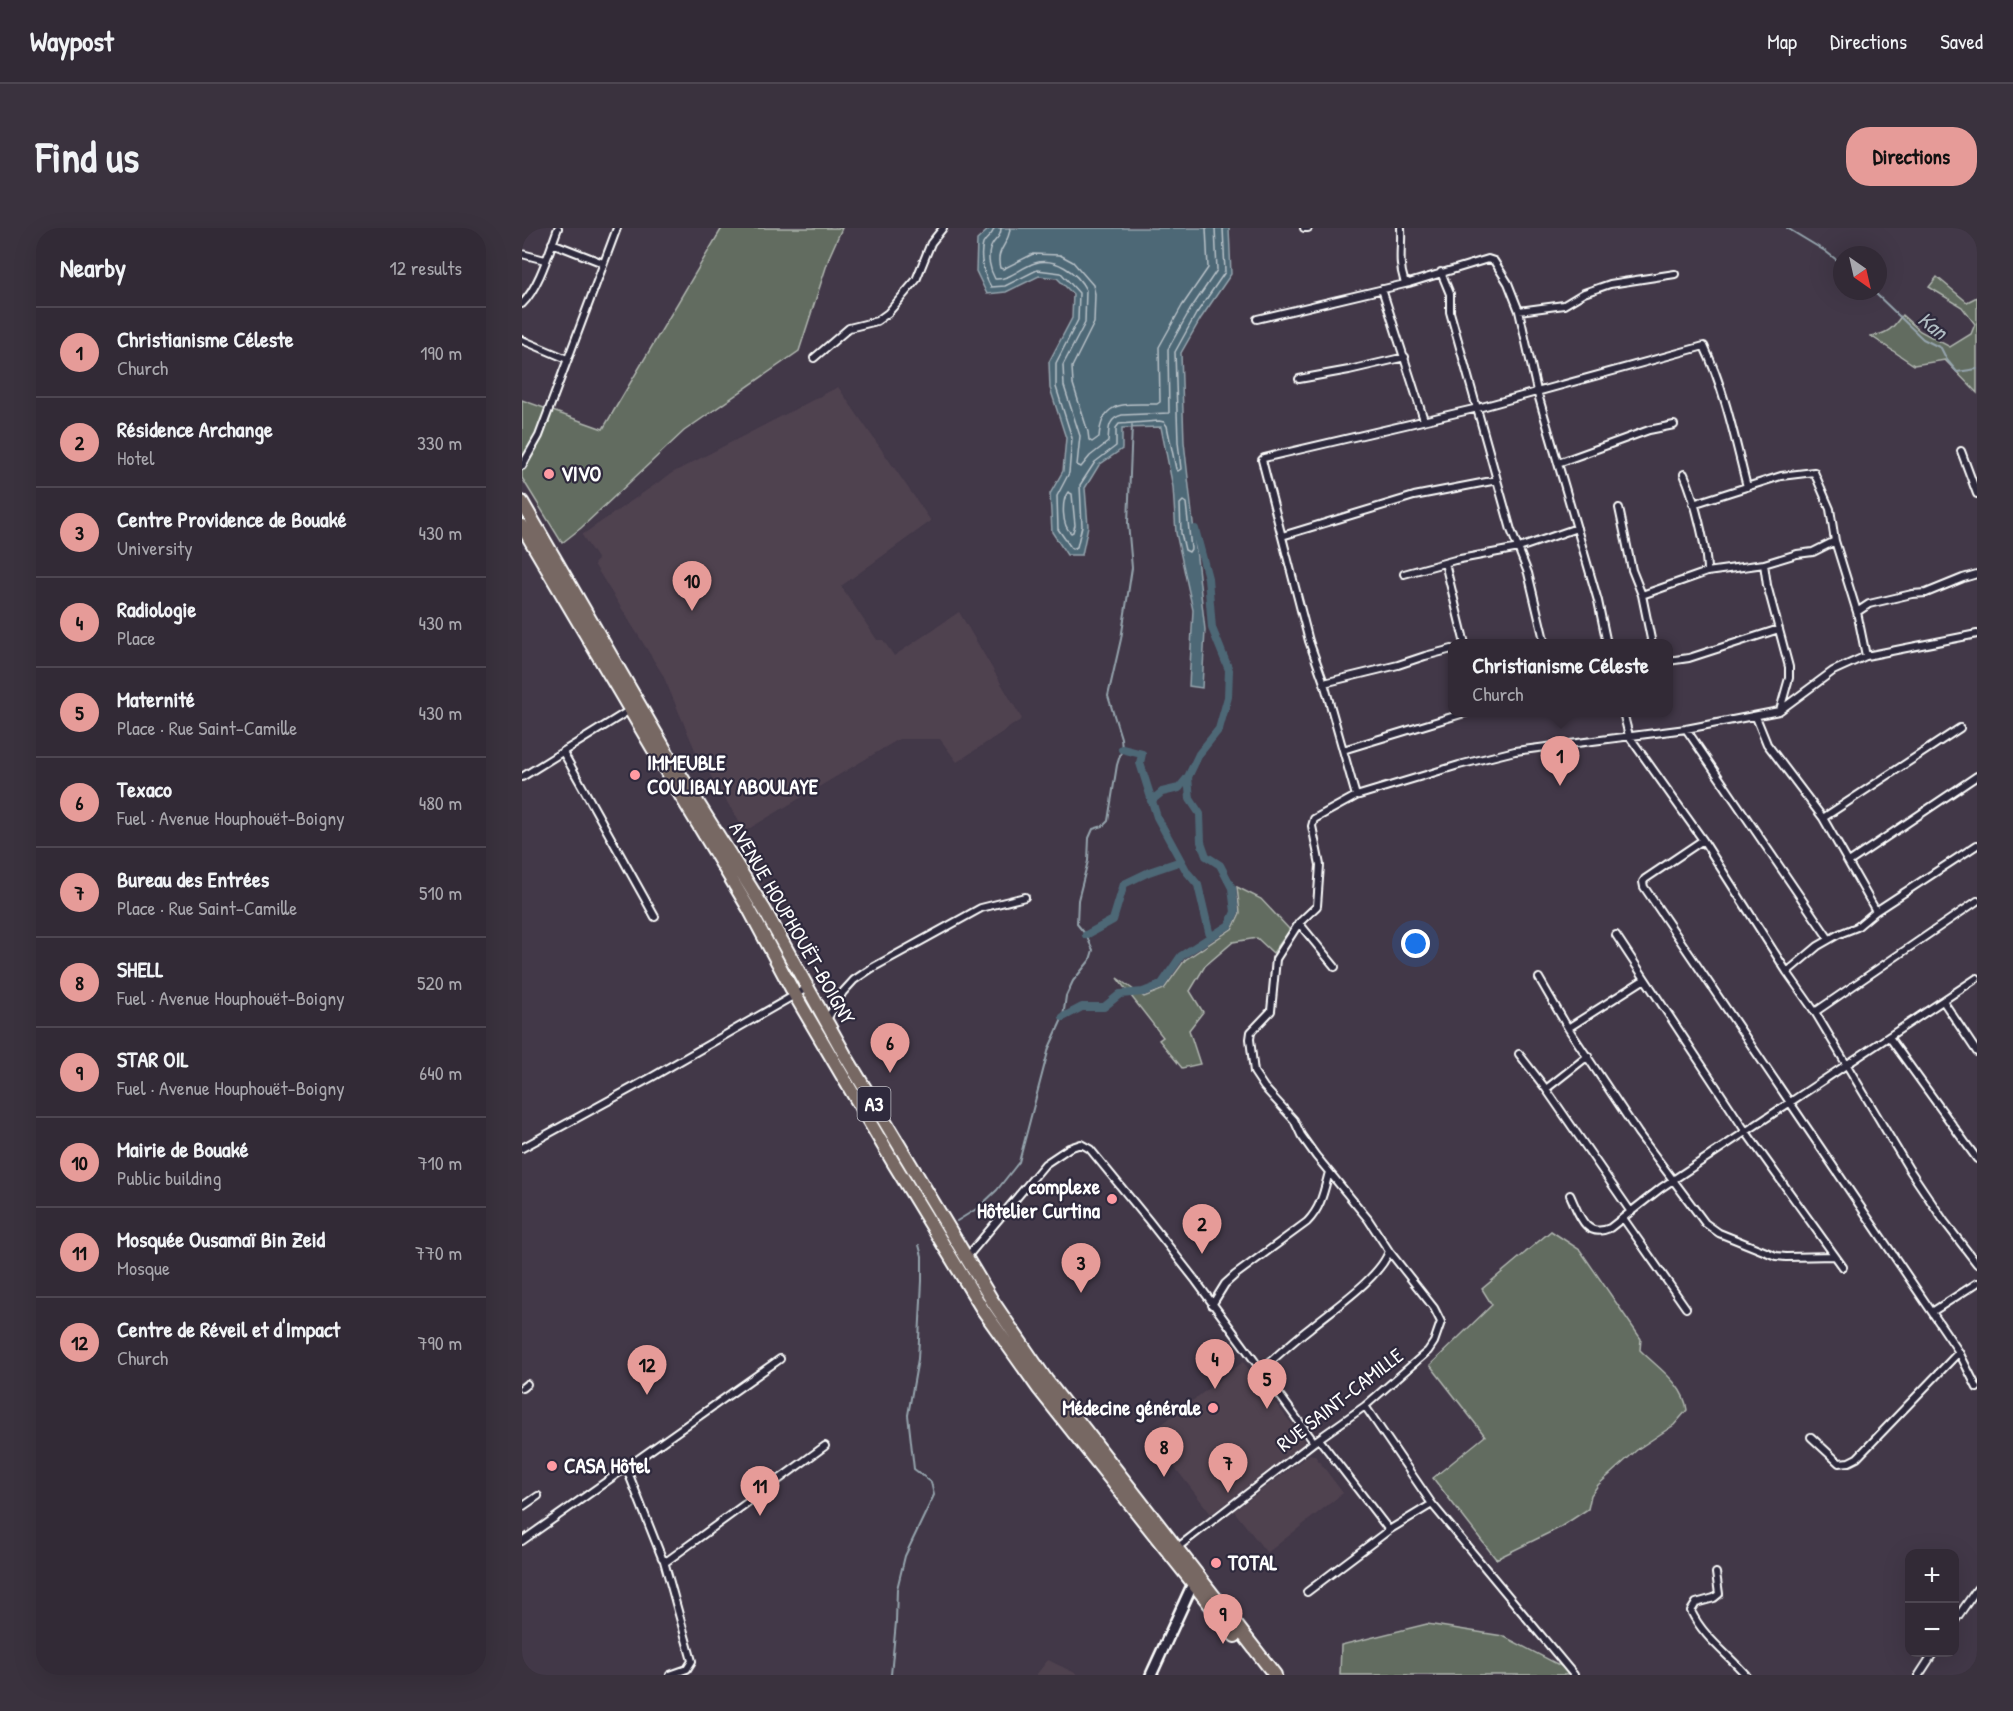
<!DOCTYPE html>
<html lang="en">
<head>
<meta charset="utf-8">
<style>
  :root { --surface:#322a36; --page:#3a323e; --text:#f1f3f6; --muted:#a8a7ad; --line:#4d4651; --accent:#e69b98 }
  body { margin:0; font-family:"Patrick Hand",sans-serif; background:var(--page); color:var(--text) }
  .controls { position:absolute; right:18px; bottom:18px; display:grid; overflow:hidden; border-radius:12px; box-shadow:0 6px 24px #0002 }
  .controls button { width:54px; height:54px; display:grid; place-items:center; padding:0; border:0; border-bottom:2px solid var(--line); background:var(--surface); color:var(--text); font:30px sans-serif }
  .compass { position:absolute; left:1311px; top:18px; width:54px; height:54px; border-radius:50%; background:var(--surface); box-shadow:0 6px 24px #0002; rotate:146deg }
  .you { position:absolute; left:894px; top:716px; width:21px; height:21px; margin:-15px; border:4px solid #fff; border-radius:50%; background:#1a73e8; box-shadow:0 0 0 9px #1a73e833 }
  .badge { display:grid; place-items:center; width:39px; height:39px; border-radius:50%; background:var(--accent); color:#111; font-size:20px; font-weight:700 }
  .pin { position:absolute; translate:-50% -50px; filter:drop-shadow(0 2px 3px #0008) }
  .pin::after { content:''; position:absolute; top:32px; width:21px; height:18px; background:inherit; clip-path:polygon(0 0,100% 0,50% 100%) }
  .popup { position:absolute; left:926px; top:411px; width:225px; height:78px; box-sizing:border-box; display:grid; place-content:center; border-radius:12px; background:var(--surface); filter:drop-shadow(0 2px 4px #0005); font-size:20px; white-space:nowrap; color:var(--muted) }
  .popup b { font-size:22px; color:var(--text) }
  .popup::after { content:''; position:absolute; left:50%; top:100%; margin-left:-12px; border:12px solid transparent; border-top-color:var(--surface) }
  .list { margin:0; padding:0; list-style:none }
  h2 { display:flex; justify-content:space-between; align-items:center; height:78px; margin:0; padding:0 24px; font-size:26px }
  h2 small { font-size:20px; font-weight:400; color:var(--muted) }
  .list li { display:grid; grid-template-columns:39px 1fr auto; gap:18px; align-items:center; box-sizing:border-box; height:90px; padding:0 24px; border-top:2px solid var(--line) }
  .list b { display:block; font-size:22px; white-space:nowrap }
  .list p { margin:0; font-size:20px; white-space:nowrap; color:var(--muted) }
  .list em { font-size:20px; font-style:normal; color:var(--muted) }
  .map { position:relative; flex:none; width:1455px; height:1447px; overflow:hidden; border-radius:24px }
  header { display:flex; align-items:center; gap:36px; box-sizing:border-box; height:84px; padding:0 30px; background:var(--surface); border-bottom:2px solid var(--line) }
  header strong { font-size:28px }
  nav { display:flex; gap:33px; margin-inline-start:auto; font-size:21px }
  .intro { display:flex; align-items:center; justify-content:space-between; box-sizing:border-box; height:144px; padding:0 36px }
  h1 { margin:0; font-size:42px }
  .button { padding:15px 27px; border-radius:24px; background:var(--accent); color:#111; font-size:21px; font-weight:700 }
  main { display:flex; gap:36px; padding:0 36px }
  aside { flex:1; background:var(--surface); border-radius:24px; box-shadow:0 6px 24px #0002 }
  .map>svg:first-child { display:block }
  .built { fill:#504250 }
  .green { fill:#626c60; stroke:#b0b6b0; stroke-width:1.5 }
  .water { fill:#4e6776; stroke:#95a4ad; stroke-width:1.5 }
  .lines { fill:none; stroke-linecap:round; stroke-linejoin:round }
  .shore { stroke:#b8c2c8; stroke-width:1.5 }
  .stream { stroke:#95a4ad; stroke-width:2 }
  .canal { stroke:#4e6776; stroke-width:8 }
  .street-casing { stroke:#fff; stroke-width:10 }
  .secondary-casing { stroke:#fff; stroke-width:14 }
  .highway-casing { stroke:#fff; stroke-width:16 }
  .street { stroke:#2f2a3d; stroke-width:6 }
  .secondary { stroke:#2f2a3d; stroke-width:9 }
  .highway { stroke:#776864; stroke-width:12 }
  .poi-dot { fill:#ff9aa2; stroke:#2f2a3d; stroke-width:2 }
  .labels { text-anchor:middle; stroke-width:4.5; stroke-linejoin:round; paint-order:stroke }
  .shield { fill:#2f2a3d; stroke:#c1bfc5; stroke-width:1.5 }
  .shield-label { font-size:20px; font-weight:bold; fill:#fff }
  .poi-label { font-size:21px; font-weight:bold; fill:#fff; stroke:#2f2a3d; text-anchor:start }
  .street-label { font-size:21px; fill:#fff; stroke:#2f2a3d }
  .water-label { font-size:22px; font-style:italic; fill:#afbbc1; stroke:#2f2a3d }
</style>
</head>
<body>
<header>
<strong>Waypost</strong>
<nav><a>Map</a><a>Directions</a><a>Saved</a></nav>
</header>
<div class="intro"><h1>Find us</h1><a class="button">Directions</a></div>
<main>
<aside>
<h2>Nearby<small>12 results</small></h2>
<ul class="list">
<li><span class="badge">1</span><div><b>Christianisme Céleste</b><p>Church</p></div><em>190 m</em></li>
<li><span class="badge">2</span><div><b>Résidence Archange</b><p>Hotel</p></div><em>330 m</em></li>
<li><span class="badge">3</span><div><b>Centre Providence de Bouaké</b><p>University</p></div><em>430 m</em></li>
<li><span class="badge">4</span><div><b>Radiologie</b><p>Place</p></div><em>430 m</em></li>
<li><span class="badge">5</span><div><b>Maternité</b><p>Place · Rue Saint-Camille</p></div><em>430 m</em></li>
<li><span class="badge">6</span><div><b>Texaco</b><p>Fuel · Avenue Houphouët-Boigny</p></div><em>480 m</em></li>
<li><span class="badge">7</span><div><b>Bureau des Entrées</b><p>Place · Rue Saint-Camille</p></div><em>510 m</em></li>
<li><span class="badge">8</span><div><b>SHELL</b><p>Fuel · Avenue Houphouët-Boigny</p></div><em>520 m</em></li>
<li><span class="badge">9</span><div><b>STAR OIL</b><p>Fuel · Avenue Houphouët-Boigny</p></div><em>640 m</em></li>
<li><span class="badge">10</span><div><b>Mairie de Bouaké</b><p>Public building</p></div><em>710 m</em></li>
<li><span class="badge">11</span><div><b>Mosquée Ousamaï Bin Zeid</b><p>Mosque</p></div><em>770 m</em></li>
<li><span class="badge">12</span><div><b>Centre de Réveil et d'Impact</b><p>Church</p></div><em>790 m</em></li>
</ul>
</aside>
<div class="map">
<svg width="1455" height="1447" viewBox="0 0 1455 1447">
  <rect width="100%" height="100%" fill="#423848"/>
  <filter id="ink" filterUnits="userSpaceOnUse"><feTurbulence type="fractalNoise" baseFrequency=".0167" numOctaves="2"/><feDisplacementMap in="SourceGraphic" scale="12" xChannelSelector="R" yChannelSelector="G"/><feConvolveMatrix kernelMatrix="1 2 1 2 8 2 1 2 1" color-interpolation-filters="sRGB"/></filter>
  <g filter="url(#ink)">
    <!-- built -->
    <path class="built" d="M316,159L409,293L319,358L355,412H361L372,428L437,384L500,491L435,534L418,511H377L223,603L174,524L141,447L72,336L76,332L60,307L150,245Z
      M721,1134L781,1210V1216L689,1286L627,1206Z
      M788,1226L793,1228L821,1265L745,1325L712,1283Z
      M526,1432L557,1447H514Z"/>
    <!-- green -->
    <path class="green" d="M200,0H320L308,27L277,123L162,203L59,300L40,315L0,250V172L81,201Z
      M1415,49L1445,74L1455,69V165L1423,132L1392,137L1349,108C1366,106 1371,100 1380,87L1398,103L1428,119L1449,106L1453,96L1440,79L1407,59Z
      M715,659L739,671L768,702L751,725L735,710L711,714L683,738L668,763L681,784L667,802L678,836L660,840L637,812L641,809L595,750L622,769L642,761L663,732L711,700L718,685Z
      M1029,1003L1058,1022L1119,1111L1118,1122C1136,1140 1162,1156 1165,1182L1152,1197L1116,1221L1076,1257L1069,1267L1066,1281L1037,1300L974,1331L911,1250L963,1208L908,1137L970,1077L960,1061Z
      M905,1396L981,1408L1043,1440L1048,1447H818L819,1417Z"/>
    <!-- water -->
    <path class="water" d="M468,0H707L709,46L679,90L659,125L662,214L683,402L680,460L667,458L671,382L654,305L651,259L639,199L600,200V221L577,237L563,260L566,298L560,327H545L530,304L528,266L541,243L544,210L528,160L527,134L550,90L551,66L535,50L517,48L484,64L465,66L454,43L455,12Z"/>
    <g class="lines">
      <!-- shore -->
      <path class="shore" d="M472,0C471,8 464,9 461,16C457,30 462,47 469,59L483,58L515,42L539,45L557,65L556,92L534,135V159L550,210L547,245L535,268L536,301L550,321L555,319L560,298L558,257L573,234L594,218V200L597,196L637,193L642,194L645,198L654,241L656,243L659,241L656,214L653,124L674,86L703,44L701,0
        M479,0C479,9 474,10 470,17C464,27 468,42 473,51C488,52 499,39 513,35C533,29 555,44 564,62L563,95L541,137L542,158L558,208L555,237L559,239L568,228L586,214C587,202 585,191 600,187L647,185L646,121L668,82L695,42L693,0
        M488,0C487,18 473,20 478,40L481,41L511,26L538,27L551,34L571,57L573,66L572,95L550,139L551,156L566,204L567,212L570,214L577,209C580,170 604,177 635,176L638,174L637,119L660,78L686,40L684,0
        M546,264L550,266L553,297L551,304L549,305C540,298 539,273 546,264Z
        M661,273L664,275L669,321L667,324L663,322L659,305L658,276Z"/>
      <!-- stream -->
      <path class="stream" d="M1265,0L1303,23L1320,36
        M1351,63L1401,111L1419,120L1425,132L1435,144L1455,141
        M435,993L456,980L475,962L497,934L527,820L541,789L544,768L551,753L568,732L571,722L564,707L555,696L556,672L566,633L567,610L571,601L581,598L586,593L595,537L600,521L599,510L586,468L599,411L610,340L606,295L610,197
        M369,1447L374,1394L375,1361L383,1328L412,1267L409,1254L392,1241L386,1187L396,1131L400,1053V1028L397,1017"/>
      <!-- canal -->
      <path class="canal" d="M600,521L620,526L618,535L635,589L665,644L676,657L688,708
        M629,573L640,564L657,560L666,549L677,526L697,501L706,469L707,442L690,400L686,350L673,301
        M564,707L591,692L602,656L627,644L659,633
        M541,789L560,779H582L598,766L621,764L639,757L659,728L707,697L713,684L710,660L698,637L684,628L679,614L678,586L668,571L666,549"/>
      <!-- street casing -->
      <g class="street-casing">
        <path id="street" d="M782,0H786
          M879,0C880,18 876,34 882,52L887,55
          M30,15L81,35
          M0,26L23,32
          M919,44L928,66V84L989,302L1006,345L1023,416
          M860,61L902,192
          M0,76C17,59 27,24 36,0
          M997,83L1042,77L1062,65L1088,56L1153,46
          M735,91L887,55L966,31L972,33L986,55L997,83L1015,163L1076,373L1085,416
          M0,112L45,131
          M292,130L327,100L355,93L366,85L394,52L409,15L421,0
          M777,151L827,142L883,129
          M1439,223L1455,266
          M1036,235L1127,202L1152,197
          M0,238L17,208L95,0
          M1162,246C1172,269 1185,319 1185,344
          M1171,276L1259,248L1292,244L1308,281L1313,313L1335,384L1344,428
          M1097,280L1110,342L1120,367L1130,416
          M760,308L892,268L975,252
          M923,335L943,416
          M1242,336L1245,357L1267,439V450L1258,482
          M882,346L933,332L997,320L1055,300
          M1120,367L1185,344L1242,336L1275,326L1291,324L1313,313
          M1335,384L1347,376L1390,366L1404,365L1441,350L1455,346
          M1146,433L1167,430L1257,401
          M802,455L876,437L903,428L930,421
          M1101,484L1107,508L1181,612L1265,744L1293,784L1387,941L1422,993L1455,1036
          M1234,489L1245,516L1301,590L1354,683
          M1164,501L1307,711
          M821,522L946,484
          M41,524L133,689
          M0,549L108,482
          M834,568L802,455L787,413L740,232L742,230L956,180L1182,118C1203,162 1213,212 1225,259
          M1301,590L1438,500
          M1181,612L1123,651L1121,654L1122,659L1437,1124L1455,1160
          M1327,634L1455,548
          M777,695L813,739
          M1094,707L1224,904L1321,1039
          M1265,744L1296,718L1317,706L1335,699L1354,683L1455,617
          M1017,750L1046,800L1116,905L1183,995L1197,1005L1254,1028L1264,1029L1313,1028
          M1421,773L1455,824
          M1293,784L1455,673
          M304,793L321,764L332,752L350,740L459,680L503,669
          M1046,800L1123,751
          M1367,809L1455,931
          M997,826L1024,861L1109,984
          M1024,861L1066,828
          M0,920L130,849L285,760
          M1048,967C1057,986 1063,1011 1088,1000L1139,960L1455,750
          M1101,990L1164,1080
          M445,1029L523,936L547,920L559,916L568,921L627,993L674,1053L792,1214
          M690,1077L703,1056L713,1047L785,994C799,980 802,963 807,944
          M1410,1084L1455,1055
          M739,1142C755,1128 771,1113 788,1100C809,1082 859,1049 867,1023
          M0,1160L5,1156
          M843,1178L910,1276L1052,1447
          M1289,1209L1317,1235L1327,1234L1335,1230L1437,1124
          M797,1211L867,1302
          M104,1239L140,1330L145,1333L303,1218
          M0,1279L16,1268
          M0,1313L258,1131
          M656,1319L792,1214L843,1178L906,1123L912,1114L919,1094L912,1080L867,1023L846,991L794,928L779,907L772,892L742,859L732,844L728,811L729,804L749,783L754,731L777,695L795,678L798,637L790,598L792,591L834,568L937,537L993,523L1164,501L1257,483L1311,443L1344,428L1455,406
          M142,1333L170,1433L165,1441L148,1447
          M1194,1345L1197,1366L1192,1370L1174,1375L1169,1383C1181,1409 1206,1426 1224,1447
          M785,1364L867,1302L910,1276
          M1432,1394L1455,1361
          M1397,1447L1412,1424"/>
      </g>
      <!-- secondary casing -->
      <g class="secondary-casing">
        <path id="secondary" d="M629,1447L673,1351"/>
      </g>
      <!-- highway casing -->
      <g class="highway-casing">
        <path id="highway" d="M0,274L152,537L242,681L323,827L471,1074L525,1153L753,1447
          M0,298L153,558L226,679L273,767L371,934L461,1082L517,1161L713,1408"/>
      </g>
      <!-- street -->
      <use href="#street" class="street"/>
      <!-- secondary -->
      <use href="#secondary" class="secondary"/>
      <!-- highway -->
      <use href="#highway" class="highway"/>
    </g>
  </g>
  <!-- markers -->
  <g class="poi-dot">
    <circle cx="27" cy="246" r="6"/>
    <circle cx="113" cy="547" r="6"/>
    <circle cx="590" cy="971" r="6"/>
    <circle cx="691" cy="1180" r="6"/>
    <circle cx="30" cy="1238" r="6"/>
    <circle cx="694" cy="1335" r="6"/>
  </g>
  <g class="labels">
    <!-- shield labels -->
    <rect class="shield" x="335.5" y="859" width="33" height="34" rx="4.5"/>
    <g class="shield-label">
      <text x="352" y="883">A3</text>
    </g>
    <!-- poi labels -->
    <g class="poi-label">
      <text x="39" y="253">VIVO</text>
      <text x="125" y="542">IMMEUBLE<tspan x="125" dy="24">COULIBALY ABOULAYE</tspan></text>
      <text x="578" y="966" text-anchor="end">complexe<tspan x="578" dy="24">Hôtelier Curtina</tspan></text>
      <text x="679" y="1187" text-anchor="end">Médecine générale</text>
      <text x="42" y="1245">CASA Hôtel</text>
      <text x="706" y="1342">TOTAL</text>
    </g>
    <!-- street labels -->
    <g class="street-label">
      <text transform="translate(270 695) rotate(60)" y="7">AVENUE HOUPHOUËT-BOIGNY</text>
      <text transform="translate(818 1172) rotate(-38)" y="7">RUE SAINT-CAMILLE</text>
    </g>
    <!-- water labels -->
    <g class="water-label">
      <text transform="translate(1411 97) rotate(38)" y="8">Kan</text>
    </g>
  </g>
</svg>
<div class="controls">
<button>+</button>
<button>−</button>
</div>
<svg class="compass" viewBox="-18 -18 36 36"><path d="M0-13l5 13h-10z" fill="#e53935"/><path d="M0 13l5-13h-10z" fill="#a8a7ad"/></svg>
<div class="you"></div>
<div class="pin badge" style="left:1038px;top:558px">1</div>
<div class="popup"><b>Christianisme Céleste</b>Church</div>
<div class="pin badge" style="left:680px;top:1026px">2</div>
<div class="pin badge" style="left:559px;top:1065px">3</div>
<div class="pin badge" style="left:693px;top:1161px">4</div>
<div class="pin badge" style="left:745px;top:1181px">5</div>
<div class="pin badge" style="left:368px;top:845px">6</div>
<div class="pin badge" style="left:706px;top:1265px">7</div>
<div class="pin badge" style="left:642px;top:1249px">8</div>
<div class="pin badge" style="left:701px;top:1416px">9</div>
<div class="pin badge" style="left:170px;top:383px">10</div>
<div class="pin badge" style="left:238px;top:1288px">11</div>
<div class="pin badge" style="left:125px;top:1167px">12</div>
</div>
</main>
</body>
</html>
